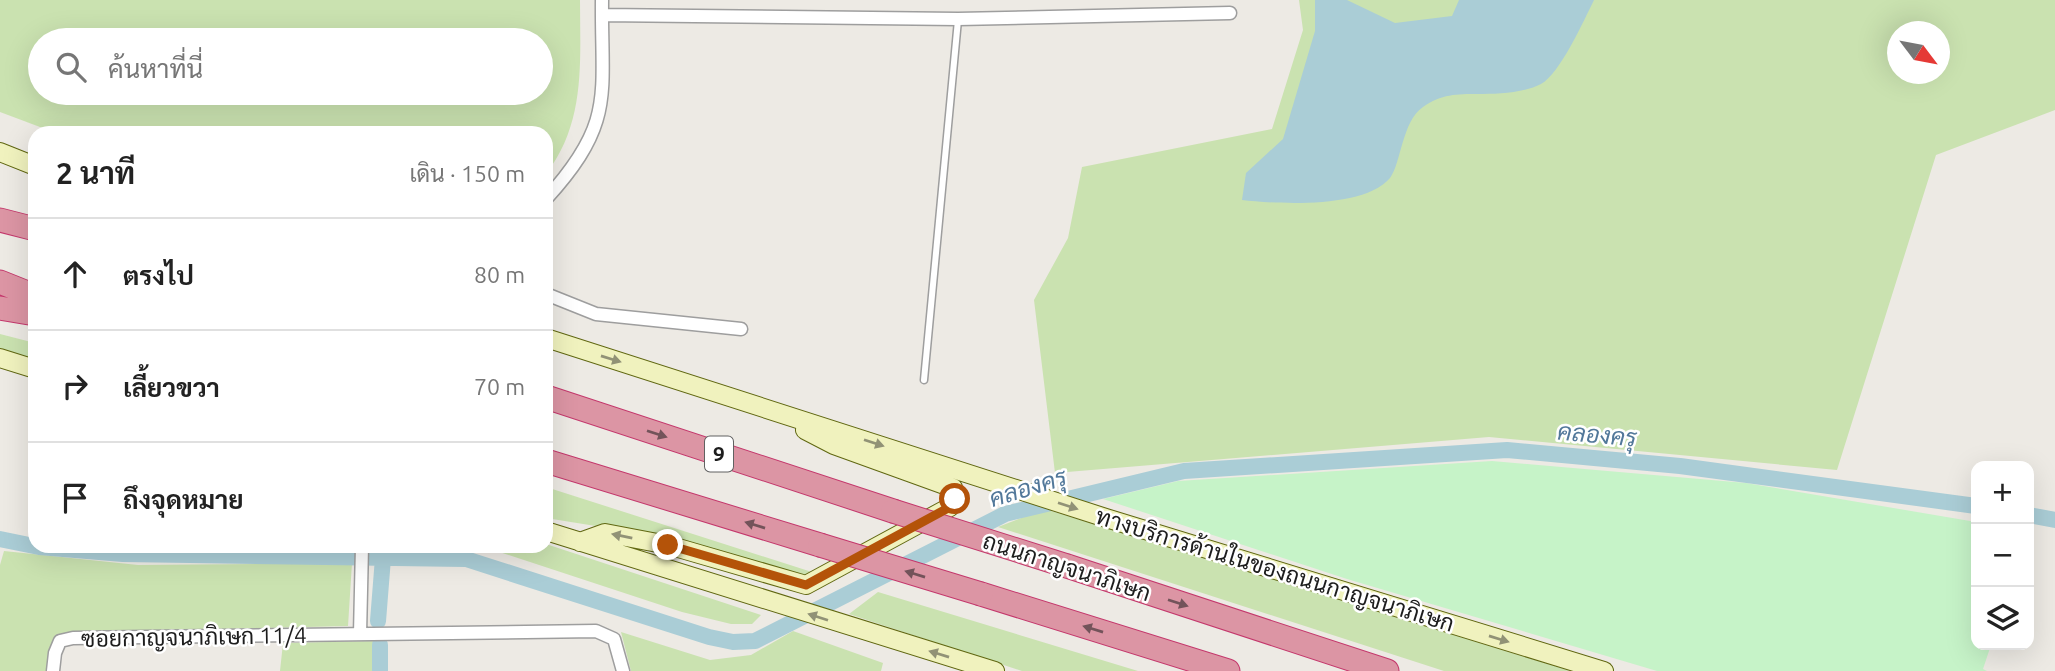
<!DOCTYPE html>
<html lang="th">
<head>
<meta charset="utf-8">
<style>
  :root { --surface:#fff; --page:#f2f2f2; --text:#222; --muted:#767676; --line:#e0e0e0 }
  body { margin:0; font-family:Ubuntu,Sarabun,sans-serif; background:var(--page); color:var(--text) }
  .controls { position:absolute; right:21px; bottom:21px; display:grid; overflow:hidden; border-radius:14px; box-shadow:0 7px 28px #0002 }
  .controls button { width:63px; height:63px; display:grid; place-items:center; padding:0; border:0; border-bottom:2px solid var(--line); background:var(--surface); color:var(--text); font:35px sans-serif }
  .compass { position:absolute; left:1887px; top:21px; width:63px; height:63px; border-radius:50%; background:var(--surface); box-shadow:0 7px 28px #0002; rotate:122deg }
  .stop { position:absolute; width:21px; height:21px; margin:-16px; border:5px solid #b45309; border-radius:50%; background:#fff }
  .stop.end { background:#b45309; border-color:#fff; box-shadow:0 2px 7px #0008 }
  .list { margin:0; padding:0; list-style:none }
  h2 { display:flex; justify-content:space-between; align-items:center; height:91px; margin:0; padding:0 28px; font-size:30px }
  h2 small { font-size:23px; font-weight:400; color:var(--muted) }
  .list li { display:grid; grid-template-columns:46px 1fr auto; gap:21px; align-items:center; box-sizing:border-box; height:112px; padding:0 28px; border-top:2px solid var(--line) }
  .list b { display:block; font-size:26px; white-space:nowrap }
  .list em { font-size:23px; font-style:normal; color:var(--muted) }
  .icon { flex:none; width:38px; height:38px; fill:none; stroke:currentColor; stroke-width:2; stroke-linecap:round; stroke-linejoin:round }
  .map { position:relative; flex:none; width:2055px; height:671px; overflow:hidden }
  .search { position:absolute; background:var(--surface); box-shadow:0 7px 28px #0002; left:28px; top:28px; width:525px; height:77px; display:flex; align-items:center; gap:18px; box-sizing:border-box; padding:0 24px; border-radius:38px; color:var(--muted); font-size:26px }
  .panel { position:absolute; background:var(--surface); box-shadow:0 7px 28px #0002; left:28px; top:126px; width:525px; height:427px; border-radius:21px }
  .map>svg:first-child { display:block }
  .grass { fill:#cae2b0; fill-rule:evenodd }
  .park { fill:#c6f3c8 }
  .water { fill:#aacdd6 }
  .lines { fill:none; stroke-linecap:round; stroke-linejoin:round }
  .canal { stroke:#aacdd6; stroke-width:16 }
  .lane-casing { stroke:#9e9e9e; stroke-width:9 }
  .street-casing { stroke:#9e9e9e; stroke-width:15 }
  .secondary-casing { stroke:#606711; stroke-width:20 }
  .highway-casing { stroke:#c4386c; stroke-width:25 }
  .lane { stroke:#fff; stroke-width:6 }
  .street { stroke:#fff; stroke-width:12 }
  .secondary { stroke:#f0f2be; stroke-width:18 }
  .highway { stroke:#dc95a4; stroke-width:23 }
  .highway-bridge-casing { stroke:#c4386c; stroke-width:25; stroke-linecap:butt }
  .highway-bridge { stroke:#dc95a4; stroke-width:23 }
  .oneway { fill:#919276 }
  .oneway2 { fill:#73535a }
  .route { stroke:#b45309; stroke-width:9 }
  .labels { text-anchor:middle; stroke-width:5; stroke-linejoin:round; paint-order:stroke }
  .shield { fill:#fff; stroke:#616161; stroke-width:2 }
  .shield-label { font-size:21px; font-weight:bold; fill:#1d1d1d }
  .street-label { font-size:23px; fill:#1d1d1d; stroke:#fff }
  .water-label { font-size:24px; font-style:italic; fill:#52789a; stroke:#fff }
</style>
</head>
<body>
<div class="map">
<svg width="2055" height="671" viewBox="0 0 2055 671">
  <rect width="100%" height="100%" fill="#edeae4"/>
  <!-- grass -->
  <path class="grass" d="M0,0H580C580,62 586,122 546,174V133H56L0,112ZM40,40H541V93H40Z
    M1299,0H2055V110L1936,155L1837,470L1489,437L1055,473L1034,300L1068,238L1082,167L1272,129L1303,30ZM1898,32H1940V74H1898Z
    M0,334L35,343V361L0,350Z
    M546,487L815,573L809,580L608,528L546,518Z
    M1045,509L1571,671H1444L998,527Z
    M546,544L761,615L752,624H731L682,612L481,546Z
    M4,551L138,565L352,563L348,626L66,633L56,636L48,671H0V565Z
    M878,592L1138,671H1022L849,614Z
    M793,631L883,663L881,671H631L621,632L710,660L751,655Z
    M376,641L377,671H280L283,643Z"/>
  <!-- park -->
  <path class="park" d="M1492,461L1746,483L1976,522V645H1991L1983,669L1987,671H1657L1347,579L1103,499L1178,481Z"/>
  <!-- water -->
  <path class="water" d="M1315,0H1347L1395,23L1452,16L1459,0H1594C1584,20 1560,74 1541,84C1524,93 1496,94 1478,94C1457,94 1441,94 1423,107C1402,121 1401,164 1390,178C1364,209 1277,204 1242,200L1246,173L1283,139L1315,31Z"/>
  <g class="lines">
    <!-- canal -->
    <path class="canal" d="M2029,515L2055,520
      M0,539L39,547L123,554L466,559L709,637L733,642L755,641L1005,514L1184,471L1507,450L1680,466L1976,506
      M378,621L383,558
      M380,645V671"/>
    <!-- lane casing -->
    <g class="lane-casing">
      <path id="lane" d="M924,380L958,20"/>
    </g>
    <!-- street casing -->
    <g class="street-casing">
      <path id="street" d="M602,15L958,19L1230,13
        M546,199C616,122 601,95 602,0
        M546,294L596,314L741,329
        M360,634L362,546
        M53,671L55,653L60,641L73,638L596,631L614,639L623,671"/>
    </g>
    <!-- secondary casing -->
    <g class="secondary-casing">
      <path id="secondary" d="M0,152L35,166
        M546,338L1106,518L1604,671
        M0,358L35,369
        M546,531L995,671
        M580,542L605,533L668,545L806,585L950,507L955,499L953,488L834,445L805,430"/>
    </g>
    <!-- highway casing -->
    <g class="highway-casing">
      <path id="highway" d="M0,220L35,229
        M0,282L35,296
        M0,308L35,314
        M546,397L893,511
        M546,461L820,545
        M1067,566L1387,671
        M981,594L1228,671"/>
    </g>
    <!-- lane -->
    <use href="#lane" class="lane"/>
    <!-- street -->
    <use href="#street" class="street"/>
    <!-- secondary -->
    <use href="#secondary" class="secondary"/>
    <!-- highway -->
    <use href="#highway" class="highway"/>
    <!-- highway-bridge casing -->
    <g class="highway-bridge-casing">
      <path id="highway-bridge" d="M893,511L1067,566
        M820,545L981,594"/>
    </g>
    <!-- highway-bridge -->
    <use href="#highway-bridge" class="highway-bridge"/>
  </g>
  <!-- one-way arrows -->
  <defs><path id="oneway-solid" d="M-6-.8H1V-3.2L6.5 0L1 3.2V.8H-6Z" transform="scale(1.75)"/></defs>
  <g class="oneway">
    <use href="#oneway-solid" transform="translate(611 359) rotate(17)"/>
    <use href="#oneway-solid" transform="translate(874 443) rotate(18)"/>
    <use href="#oneway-solid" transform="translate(1068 506) rotate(18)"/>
    <use href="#oneway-solid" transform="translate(622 536) rotate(-169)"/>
    <use href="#oneway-solid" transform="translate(818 617) rotate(-162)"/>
    <use href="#oneway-solid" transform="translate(1499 639) rotate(17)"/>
    <use href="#oneway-solid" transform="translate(939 654) rotate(-163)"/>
  </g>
  <g class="oneway2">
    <use href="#oneway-solid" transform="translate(657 434) rotate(18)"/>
    <use href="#oneway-solid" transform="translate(755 525) rotate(-163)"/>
    <use href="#oneway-solid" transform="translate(915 574) rotate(-163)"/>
    <use href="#oneway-solid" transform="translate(1178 603) rotate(18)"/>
    <use href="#oneway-solid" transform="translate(1093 629) rotate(-163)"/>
  </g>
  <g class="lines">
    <!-- route -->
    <path class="route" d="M668,545L806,585L950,507L955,499"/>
  </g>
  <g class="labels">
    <!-- shield labels -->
    <rect class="shield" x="705" y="436.5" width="28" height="35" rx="5"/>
    <g class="shield-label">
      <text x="719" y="461">9</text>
    </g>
    <!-- street labels -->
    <g class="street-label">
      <text transform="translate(1067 567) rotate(18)" y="8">ถนนกาญจนาภิเษก</text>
      <text transform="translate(1275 570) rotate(17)" y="8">ทางบริการด้านในของถนนกาญจนาภิเษก</text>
      <text transform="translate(194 637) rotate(-1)" y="8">ซอยกาญจนาภิเษก 11/4</text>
    </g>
    <!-- water labels -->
    <g class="water-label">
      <text transform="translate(1597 435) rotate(5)" y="8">คลองครุ</text>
      <text transform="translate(1028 488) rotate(-17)" y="8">คลองครุ</text>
    </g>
  </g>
</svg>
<div class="controls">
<button>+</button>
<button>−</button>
<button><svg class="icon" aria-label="layers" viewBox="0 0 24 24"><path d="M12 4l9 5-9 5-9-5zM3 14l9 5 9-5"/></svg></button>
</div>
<svg class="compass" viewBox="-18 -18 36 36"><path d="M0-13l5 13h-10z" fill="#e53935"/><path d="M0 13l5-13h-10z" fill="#767676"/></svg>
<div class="stop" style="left:955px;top:499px"></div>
<div class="stop end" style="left:668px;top:545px"></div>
<div class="search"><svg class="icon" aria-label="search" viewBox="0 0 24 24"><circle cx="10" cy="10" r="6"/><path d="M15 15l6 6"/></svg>ค้นหาที่นี่</div>
<section class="panel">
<h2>2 นาที<small>เดิน · 150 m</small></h2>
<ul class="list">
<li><svg class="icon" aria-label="ahead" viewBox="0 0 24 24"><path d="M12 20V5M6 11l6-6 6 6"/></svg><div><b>ตรงไป</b></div><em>80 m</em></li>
<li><svg class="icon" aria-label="right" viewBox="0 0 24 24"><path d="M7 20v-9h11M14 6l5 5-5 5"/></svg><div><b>เลี้ยวขวา</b></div><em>70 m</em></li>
<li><svg class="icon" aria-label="arrive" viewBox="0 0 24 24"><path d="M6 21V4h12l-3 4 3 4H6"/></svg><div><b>ถึงจุดหมาย</b></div></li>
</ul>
</section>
</div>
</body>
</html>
